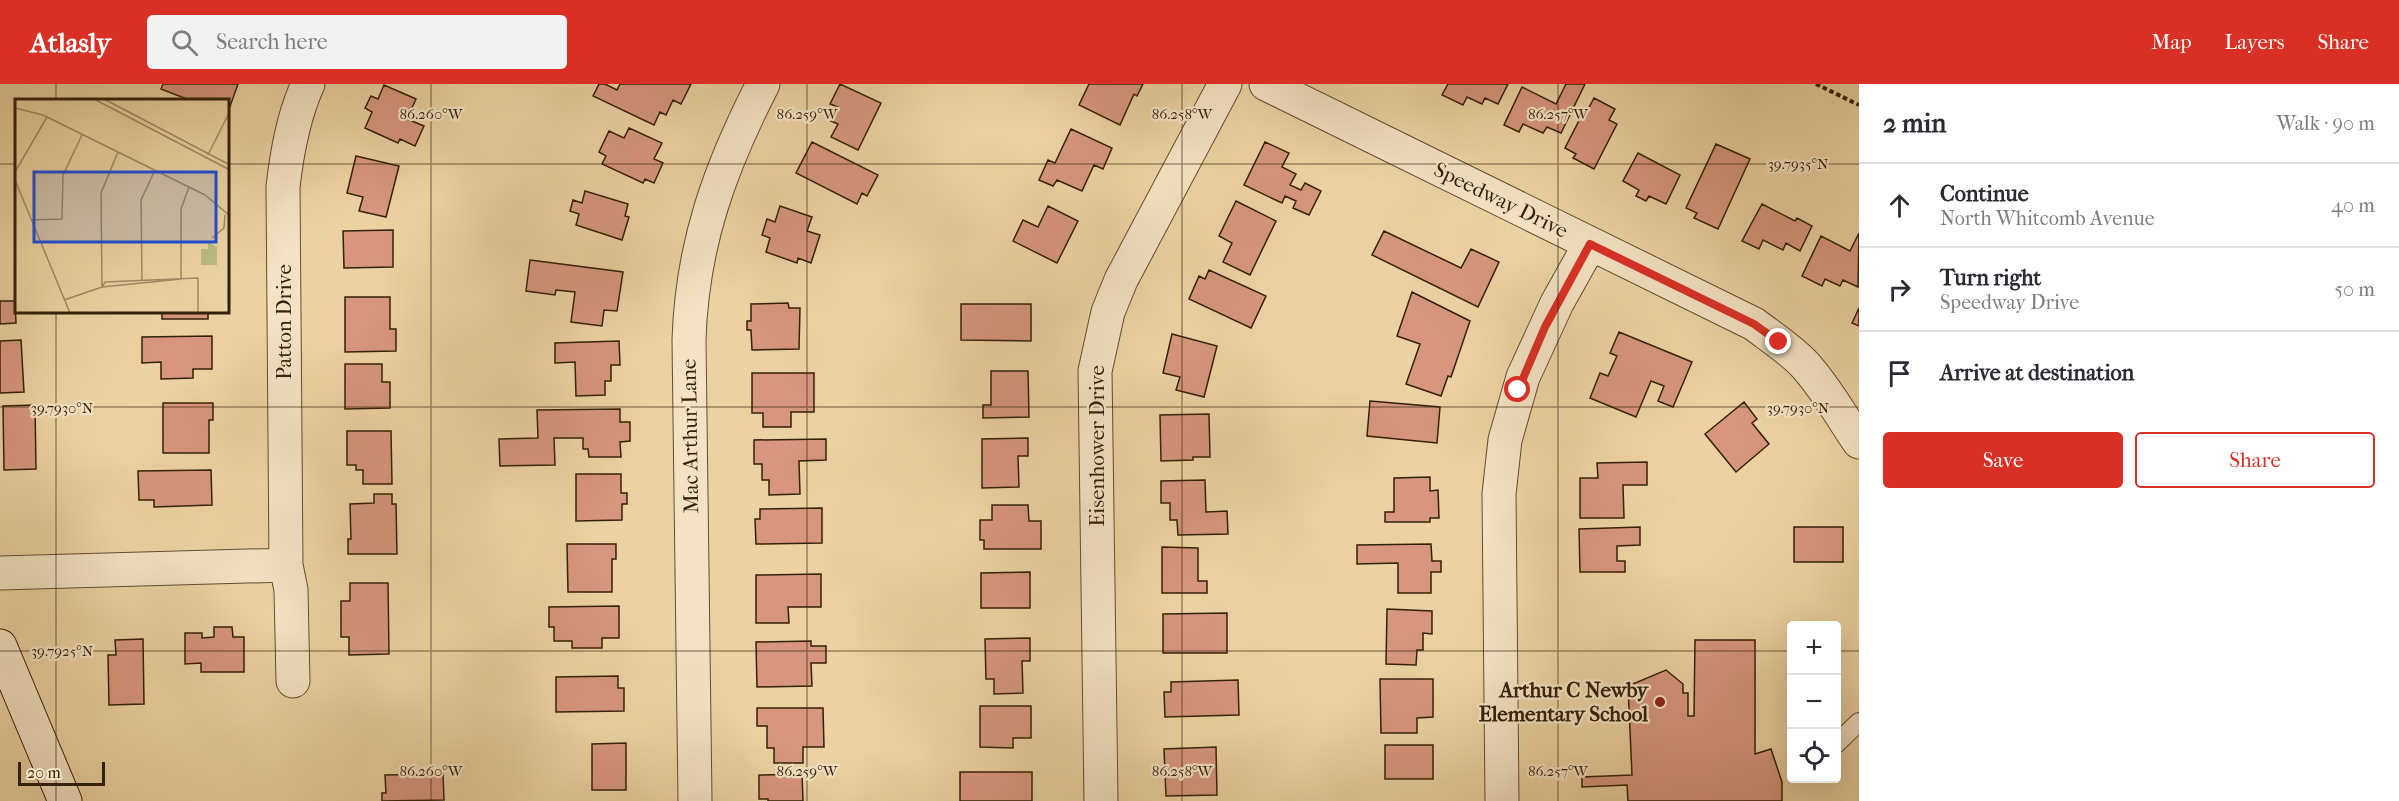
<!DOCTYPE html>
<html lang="en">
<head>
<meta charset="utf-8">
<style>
  :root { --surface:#fff; --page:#f2f2f3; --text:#2b2b33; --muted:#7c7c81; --line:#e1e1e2; --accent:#d93025 }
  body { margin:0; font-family:"IM FELL French Canon",serif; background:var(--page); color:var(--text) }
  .controls { position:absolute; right:18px; bottom:18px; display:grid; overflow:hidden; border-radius:6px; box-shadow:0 6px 24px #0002 }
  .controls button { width:54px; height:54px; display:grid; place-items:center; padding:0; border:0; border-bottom:2px solid var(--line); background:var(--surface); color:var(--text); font:30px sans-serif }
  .scale { position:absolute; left:18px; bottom:15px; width:87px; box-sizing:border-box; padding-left:6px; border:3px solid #332109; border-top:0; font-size:16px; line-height:21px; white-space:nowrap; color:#332109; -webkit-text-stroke:4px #f3e2c3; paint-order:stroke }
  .stop { position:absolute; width:18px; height:18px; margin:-14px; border:4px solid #d93025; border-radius:50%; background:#fff }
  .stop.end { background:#d93025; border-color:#fff; box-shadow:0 2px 6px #0008 }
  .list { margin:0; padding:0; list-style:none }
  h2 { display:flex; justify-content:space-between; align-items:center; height:78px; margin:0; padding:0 24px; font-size:26px }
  h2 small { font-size:20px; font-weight:400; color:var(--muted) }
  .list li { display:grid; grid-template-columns:39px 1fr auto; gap:18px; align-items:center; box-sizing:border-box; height:84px; padding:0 24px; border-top:2px solid var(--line) }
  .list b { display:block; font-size:22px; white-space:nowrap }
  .list p { margin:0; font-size:20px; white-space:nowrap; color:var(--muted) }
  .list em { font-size:20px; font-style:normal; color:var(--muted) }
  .actions { display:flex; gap:12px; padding:18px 24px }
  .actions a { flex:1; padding:14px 0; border:2px solid var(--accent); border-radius:6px; text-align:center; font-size:21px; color:var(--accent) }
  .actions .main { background:var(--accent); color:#fff }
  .icon { flex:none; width:33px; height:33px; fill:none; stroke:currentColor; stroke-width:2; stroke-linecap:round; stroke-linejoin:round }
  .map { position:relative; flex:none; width:1859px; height:717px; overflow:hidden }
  header { display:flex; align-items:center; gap:36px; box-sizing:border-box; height:84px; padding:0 30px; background:var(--accent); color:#fff }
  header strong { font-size:28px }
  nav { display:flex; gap:33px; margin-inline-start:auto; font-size:21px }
  .search { width:420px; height:54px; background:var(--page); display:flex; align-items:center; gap:15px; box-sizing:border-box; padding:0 21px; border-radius:6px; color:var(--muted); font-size:22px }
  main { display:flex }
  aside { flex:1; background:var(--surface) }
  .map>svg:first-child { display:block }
  .building { fill:#d7967d; stroke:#332109; stroke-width:1.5 }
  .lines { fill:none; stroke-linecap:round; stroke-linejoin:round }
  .lane-casing { stroke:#614d2f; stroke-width:20 }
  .street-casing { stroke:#614d2f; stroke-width:35 }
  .secondary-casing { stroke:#332109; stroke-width:35 }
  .path { stroke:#332109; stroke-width:4; stroke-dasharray:4.5 3; stroke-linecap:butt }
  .lane { stroke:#f3e2c3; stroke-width:18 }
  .street { stroke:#f3e2c3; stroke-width:33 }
  .secondary { stroke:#f3e2c3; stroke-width:33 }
  .route { stroke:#d93025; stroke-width:8 }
  .ticks { fill:none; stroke:#332109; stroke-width:1.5; stroke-opacity:0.45 }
  .poi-dot { fill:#8f2418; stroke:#f3e2c3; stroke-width:2 }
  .labels { text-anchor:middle; stroke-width:4.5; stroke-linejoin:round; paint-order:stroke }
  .street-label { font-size:21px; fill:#332109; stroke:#f3e2c3 }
  .poi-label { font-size:21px; font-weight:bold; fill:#332109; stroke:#f3e2c3; text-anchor:end }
  .inset-road { fill:none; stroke:#a28b65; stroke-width:1.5 }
  .view { fill:#1d4ed8; fill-opacity:0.15; stroke:#1d4ed8; stroke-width:3 }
  .inset-edge { fill:none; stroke:#332109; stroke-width:3 }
  .ticks-label { font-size:15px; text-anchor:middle; fill:#332109; stroke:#f3e2c3; stroke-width:4.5; stroke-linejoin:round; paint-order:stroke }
</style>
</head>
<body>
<header>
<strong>Atlasly</strong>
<div class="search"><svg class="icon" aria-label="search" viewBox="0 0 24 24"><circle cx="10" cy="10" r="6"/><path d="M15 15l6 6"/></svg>Search here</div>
<nav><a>Map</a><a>Layers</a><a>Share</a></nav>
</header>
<main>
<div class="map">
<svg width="1859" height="717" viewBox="0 0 1859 717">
  <rect width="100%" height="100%" fill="#ecd2a2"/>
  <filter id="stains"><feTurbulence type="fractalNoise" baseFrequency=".00333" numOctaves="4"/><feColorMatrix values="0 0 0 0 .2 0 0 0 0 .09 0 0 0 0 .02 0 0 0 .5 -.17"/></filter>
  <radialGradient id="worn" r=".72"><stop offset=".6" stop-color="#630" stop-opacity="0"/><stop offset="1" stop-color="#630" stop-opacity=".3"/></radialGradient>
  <!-- building -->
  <path class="building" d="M163,0H238L228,28V16H186L187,15L161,5Z
    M599,0H605L617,6L620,0H691L681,20L673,16L666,31L660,28L654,41L593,12Z
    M840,0L881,19L858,66L831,53L838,40L831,37L838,23L830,20Z
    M1089,0H1143L1137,12L1134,10L1120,41L1079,21Z
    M1448,0H1508L1498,20L1485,14L1482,20L1467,13L1463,21L1442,11Z
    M1566,0H1585L1561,49L1547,43L1543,49L1523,40L1519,48L1504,41L1522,3L1556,20Z
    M384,1L416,15L407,35L424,42L415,62L400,55L398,59L365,44L372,28L365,24L371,12L378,15Z
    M1594,14L1615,25L1609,36L1617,40L1594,85L1573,74L1576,70L1565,64L1585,25L1587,27Z
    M629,44L662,59L654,75L663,79L654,99L645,95L643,99L602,80L606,72L599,68L609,47L624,54Z
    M1071,45L1112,64L1103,85L1094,81L1082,107L1057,96L1053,102L1039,96L1048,76L1055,79Z
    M812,58L878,91L867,112L862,109L857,120L796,89Z
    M1265,58L1289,69L1282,83L1296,90L1290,101L1301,106L1305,99L1321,107L1309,131L1293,124L1296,117L1285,112L1282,119L1244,101Z
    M1716,60L1750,75L1718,145L1694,134L1697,129L1686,124Z
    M1638,69L1680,91L1666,120L1649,112L1646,117L1636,112L1639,106L1623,97Z
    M356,72L399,82L386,133L359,127L363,113L347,109Z
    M585,107L628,120L625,132L629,133L622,156L576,141L579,130L570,127L573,116L582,119Z
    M1236,117L1276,137L1250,191L1223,178L1232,159L1219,152Z
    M1762,120L1795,137L1797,134L1812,142L1800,167L1786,159L1783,166L1763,156L1759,165L1742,157Z
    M780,122L812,133L807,147L820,151L811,179L798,174L797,179L766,168L770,154L762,151L767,135L775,138Z
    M1048,122L1078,137L1057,179L1013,157L1023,136L1038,143Z
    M393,146V183L344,184L343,147Z
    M1384,147L1461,184L1471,165L1499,178L1478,223L1372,171Z
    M1859,149L1858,203L1843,196L1840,202L1825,195L1822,202L1802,192L1821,152L1850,167Z
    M530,176L623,188L617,227L604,226L602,242L571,238L575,208L556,206L555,211L526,207Z
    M1209,186L1266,212L1251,244L1189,215L1199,192L1205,195Z
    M1412,208L1470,237L1451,293L1448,292L1441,312L1406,300L1420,260L1397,252Z
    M345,213H390V245H396V267L345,268Z
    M0,217H15L16,239L0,240Z
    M788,219L789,224H800L799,265L752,266L751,246H747V237H751V220Z
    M961,220H1031V257L961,256Z
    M1859,224V242L1852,239Z
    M141,228H208V235H162V229Z
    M1619,248L1692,278L1673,323L1658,317L1664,302L1651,297L1636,333L1590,314L1600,289L1608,292L1617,272L1610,269Z
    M1172,250L1217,262L1204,313L1176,306L1180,293L1163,289Z
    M212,252V285H193V294L161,295V278L142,279V253Z
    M21,256L24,308L0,309V257Z
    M619,257L620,281H611V297H605V311L576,312L575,278L555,279V259Z
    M345,280H382V298H390V324L345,325Z
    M991,287H1028L1029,333L983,334V321H991Z
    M752,289H814V328H791V343H763V329H752Z
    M1370,317L1440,323L1437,359L1367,352Z
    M1744,318L1757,335L1752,339L1769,360L1736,388L1705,350Z
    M163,319H213V336H209V369H163Z
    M35,321L36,385L4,386L3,322Z
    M620,325V338H630V357L620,358L621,373H589L588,365H583V354H554L555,381L500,382L499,355L538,354L537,326Z
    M1209,330L1210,373H1193V376L1161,377L1160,331Z
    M347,347H391L392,400H363V386H356V381H347Z
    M1028,354V372H1018L1019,403L982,404V355Z
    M826,355V376L799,377L800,410L769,411V396H762V380H754V356Z
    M1647,378V401H1623L1624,434H1580V394H1598L1597,379Z
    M211,386L212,421L154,423V416H139L138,387Z
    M576,390H621V409H627V420H622V436L576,437Z
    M1430,393V407L1438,406L1439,434H1430V438H1385V428H1394V394Z
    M1205,396L1206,428L1227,427L1228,450L1178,451L1177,436H1170V419H1161V397Z
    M374,410H392V420H396L397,470H348V455H351L350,420L374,419Z
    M992,421H1028L1029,437H1041V465H984V456H980V436H992Z
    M822,424V459L756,460L755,435H760V425Z
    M1640,443V461L1617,462V477H1625V488H1580L1579,445Z
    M1794,443H1843V478H1794Z
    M567,460H616V475H612V508H568Z
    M1431,460L1432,477H1441V488H1431V509H1398V479L1357,480V461Z
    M1162,463L1198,464V497H1207V509H1162Z
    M1030,488V524H981V489Z
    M821,490V523H788L789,539H756V491Z
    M350,499H388L389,570L349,571V553H341V517H350Z
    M619,522V554H602V564H572V557H554V543H549V523Z
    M1387,525L1432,527V550L1423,549V566H1417L1416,581L1386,580Z
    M1227,529V569H1163V530Z
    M214,543H232L233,553H244V588H201V579L185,580V549H202V554L214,553Z
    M1030,554V577H1022L1023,609L994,610V595H986L985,555Z
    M143,555L144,620L109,621L108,571H116L115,556Z
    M1695,556H1755V670L1771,665L1782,698V717H1628L1627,701L1582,703V693L1632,691L1628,602L1666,586L1683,600V609H1688V632H1694Z
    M811,557V562H826V579H811L812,602L757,603L756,558Z
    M618,592V604H624V627L556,628V593Z
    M1380,595H1433V633L1417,634V649H1381Z
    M1238,596L1239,631L1165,633L1164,608H1171V598Z
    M980,622H1031V654H1013V664L980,663Z
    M757,624H823L824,663H803V679H774V664H767V642H757Z
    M626,659V706H592V660Z
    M1385,661H1433V695H1385Z
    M1216,663L1217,711L1166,712L1164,665Z
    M960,688H1032V717H960Z
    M443,690L444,716L382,717V709H386L385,691Z
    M802,690L803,717H768V715H759V691Z"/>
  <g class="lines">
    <!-- lane casing -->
    <g class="lane-casing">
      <path id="lane" d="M1836,660L1859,638"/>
    </g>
    <!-- street casing -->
    <g class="street-casing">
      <path id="street" d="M1266,0L1754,240C1771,253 1790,265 1805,281C1826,304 1841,332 1859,358
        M286,481L291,506L293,597
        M0,489L286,481L283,103C287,68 293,33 308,0
        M695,717L689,256C692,160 720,84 763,0
        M1101,717L1095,287L1108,228L1121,196L1225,0
        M1502,717L1499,410L1505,356L1523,293L1557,219L1590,160"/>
    </g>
    <!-- secondary casing -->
    <g class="secondary-casing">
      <path id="secondary" d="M0,562L65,717"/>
    </g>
    <!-- path -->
    <path class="path" d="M1816,0L1859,21"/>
    <!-- lane -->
    <use href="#lane" class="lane"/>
    <!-- street -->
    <use href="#street" class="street"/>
    <!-- secondary -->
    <use href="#secondary" class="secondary"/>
  </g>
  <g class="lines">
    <!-- route -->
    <path class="route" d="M1518,306L1545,243L1590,160L1754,240L1779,258"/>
  </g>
  <!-- ticks -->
  <path class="ticks" d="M56,0V16M431,0V717M807,0V717M1182,0V717M1558,0V717M0,80H16M228,80H1859M56,228V717M0,323H1859M0,567H1792M1836,567H1859"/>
  <!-- markers -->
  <circle class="poi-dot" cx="1660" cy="618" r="6"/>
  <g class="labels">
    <!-- street labels -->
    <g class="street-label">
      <text transform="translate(1501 116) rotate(26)" y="7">Speedway Drive</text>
      <text transform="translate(284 238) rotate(-90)" y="7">Patton Drive</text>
      <text transform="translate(690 352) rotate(-91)" y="7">Mac Arthur Lane</text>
      <text transform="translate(1097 362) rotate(-90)" y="7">Eisenhower Drive</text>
    </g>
    <!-- poi labels -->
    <g class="poi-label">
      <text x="1648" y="613">Arthur C Newby<tspan x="1648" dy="24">Elementary School</tspan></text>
    </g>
  </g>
  <!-- overview -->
  <g transform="translate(15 15)">
    <rect width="214" height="214" fill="#ecd2a2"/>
    <path d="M193,143L202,148V166H186V150H193Z" fill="#b9bb84"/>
    <path class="inset-road" d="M79,0L215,71M89,0L215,66M0,9L28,16L190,96L215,117M193,56L215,12M0,73L32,18M0,81L55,214M16,121L47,120L48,76L67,36M197,139L209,129L210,116M166,180V110L174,88M127,182L126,101L140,71M87,188L86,94L103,53M87,188L90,183L183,179V214M49,201L87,188L166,180"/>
    <path class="view" d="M19,73H201V143H19Z"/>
    <rect width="214" height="214" class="inset-edge"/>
  </g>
  <g class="ticks-label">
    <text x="431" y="35">86.260°W</text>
    <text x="807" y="35">86.259°W</text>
    <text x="1182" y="35">86.258°W</text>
    <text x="1558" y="35">86.257°W</text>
    <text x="1798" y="85">39.7935°N</text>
    <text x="62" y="329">39.7930°N</text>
    <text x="1798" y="329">39.7930°N</text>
    <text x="62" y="572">39.7925°N</text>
    <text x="431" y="692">86.260°W</text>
    <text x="807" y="692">86.259°W</text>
    <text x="1182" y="692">86.258°W</text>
    <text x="1558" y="692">86.257°W</text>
  </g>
  <rect width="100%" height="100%" filter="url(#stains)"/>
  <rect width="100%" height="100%" fill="url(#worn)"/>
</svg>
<div class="controls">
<button>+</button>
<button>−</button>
<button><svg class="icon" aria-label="locate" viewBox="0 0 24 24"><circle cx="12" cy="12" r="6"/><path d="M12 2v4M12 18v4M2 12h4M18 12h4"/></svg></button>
</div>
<div class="scale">20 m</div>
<div class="stop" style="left:1518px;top:306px"></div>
<div class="stop end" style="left:1779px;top:258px"></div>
</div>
<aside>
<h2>2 min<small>Walk · 90 m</small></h2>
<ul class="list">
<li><svg class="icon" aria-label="ahead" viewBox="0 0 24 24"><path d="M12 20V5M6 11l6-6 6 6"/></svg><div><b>Continue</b><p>North Whitcomb Avenue</p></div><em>40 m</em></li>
<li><svg class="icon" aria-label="right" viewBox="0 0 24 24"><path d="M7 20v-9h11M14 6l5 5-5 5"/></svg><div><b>Turn right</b><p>Speedway Drive</p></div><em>50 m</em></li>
<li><svg class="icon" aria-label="arrive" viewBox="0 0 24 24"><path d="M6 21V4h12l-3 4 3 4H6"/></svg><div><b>Arrive at destination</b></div></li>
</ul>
<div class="actions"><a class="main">Save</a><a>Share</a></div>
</aside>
</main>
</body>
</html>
